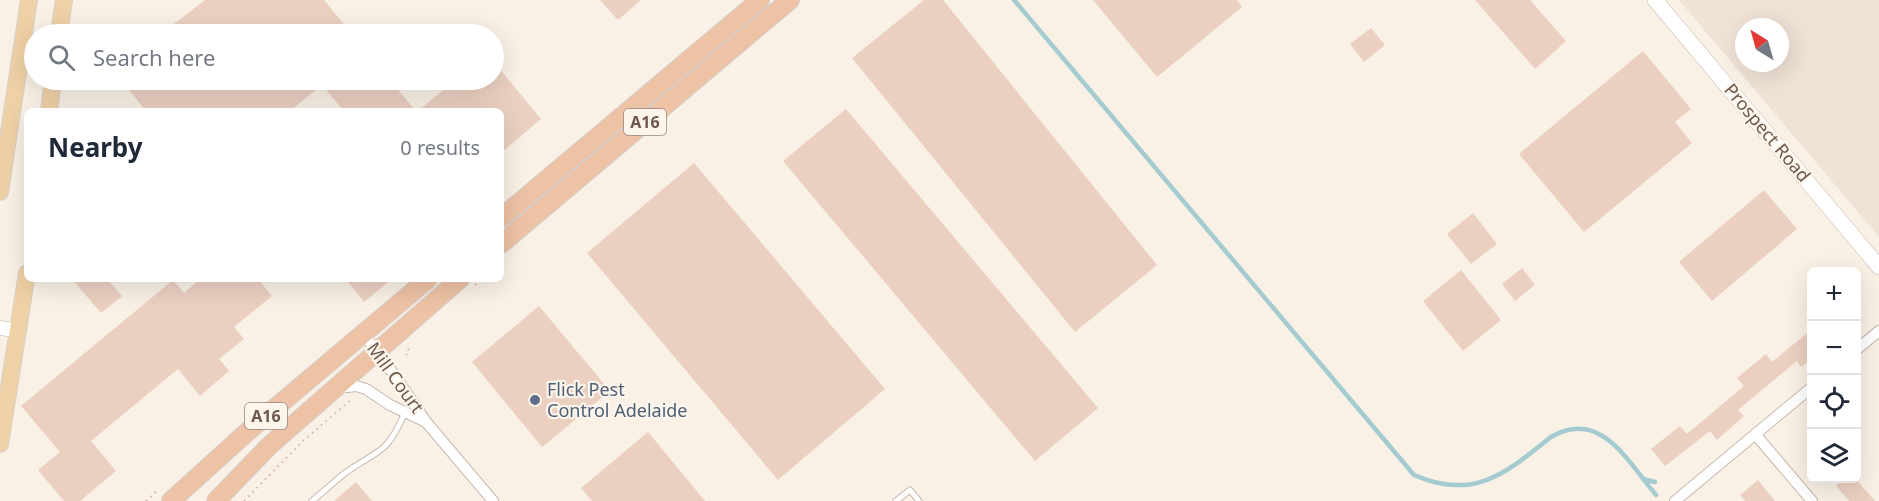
<!DOCTYPE html>
<html lang="en">
<head>
<meta charset="utf-8">
<style>
  :root { --surface:#fff; --page:#f6f6f7; --text:#1f2937; --muted:#747a83; --line:#e0e1e3 }
  body { margin:0; font-family:"Noto Sans",sans-serif; background:var(--page); color:var(--text) }
  .controls { position:absolute; right:18px; bottom:18px; display:grid; overflow:hidden; border-radius:9px; box-shadow:0 6px 24px #0002 }
  .controls button { width:54px; height:54px; display:grid; place-items:center; padding:0; border:0; border-bottom:2px solid var(--line); background:var(--surface); color:var(--text); font:30px sans-serif }
  .compass { position:absolute; left:1735px; top:18px; width:54px; height:54px; border-radius:50%; background:var(--surface); box-shadow:0 6px 24px #0002; rotate:323deg }
  .list { margin:0; padding:0; list-style:none }
  h2 { display:flex; justify-content:space-between; align-items:center; height:78px; margin:0; padding:0 24px; font-size:26px }
  h2 small { font-size:20px; font-weight:400; color:var(--muted) }
  .icon { flex:none; width:33px; height:33px; fill:none; stroke:currentColor; stroke-width:2; stroke-linecap:round; stroke-linejoin:round }
  .map { position:relative; flex:none; width:1879px; height:501px; overflow:hidden }
  .search { position:absolute; background:var(--surface); box-shadow:0 6px 24px #0002; left:24px; top:24px; width:480px; height:66px; display:flex; align-items:center; gap:15px; box-sizing:border-box; padding:0 21px; border-radius:33px; color:var(--muted); font-size:22px }
  .panel { position:absolute; background:var(--surface); box-shadow:0 6px 24px #0002; left:24px; top:108px; width:480px; height:174px; border-radius:9px }
  .map>svg:first-child { display:block }
  .residential { fill:#f0e2d5; fill-rule:evenodd }
  .lines { fill:none; stroke-linecap:round; stroke-linejoin:round }
  .stream { stroke:#a4cbd0; stroke-width:4.5 }
  .building { fill:#ebd0c1 }
  .service-casing { stroke:#c8b8ad; stroke-width:7 }
  .minor-casing { stroke:#c8b8ad; stroke-width:12 }
  .tertiary-casing { stroke:#c8b8ad; stroke-width:15 }
  .secondary-casing { stroke:#cdbaae; stroke-width:16 }
  .primary-casing { stroke:#d6d0cd; stroke-width:18 }
  .trunk-casing { stroke:#d6d0cd; stroke-width:20 }
  .path { stroke:#cfb3a4; stroke-width:2; stroke-dasharray:1.5 4.5; stroke-linecap:butt }
  .service { stroke:#fff; stroke-width:5 }
  .minor { stroke:#fff; stroke-width:10 }
  .tertiary { stroke:#fff; stroke-width:14 }
  .secondary { stroke:#fff; stroke-width:15 }
  .primary { stroke:#efd1a6; stroke-width:16 }
  .trunk { stroke:#edc2a5; stroke-width:18 }
  .service-dot { fill:#5c6f8a; stroke:#fcf5eb; stroke-width:2 }
  .labels { text-anchor:middle; stroke-width:4.5; stroke-linejoin:round; paint-order:stroke }
  .shield { fill:#fcf5eb; stroke:#99877d; stroke-width:1.5 }
  .shield-label { font-size:16px; font-weight:bold; fill:#6e584e }
  .street-label { font-size:18px; fill:#6e584e; stroke:#fcf5eb }
  .service-label { font-size:18px; fill:#4e5e75; stroke:#fcf5eb; text-anchor:start }
</style>
</head>
<body>
<div class="map">
<svg width="1879" height="501" viewBox="0 0 1879 501">
  <rect width="100%" height="100%" fill="#f9f1e5"/>
  <!-- residential -->
  <path class="residential" d="M1679,0H1879V237ZM1744,27H1780V63H1744Z"/>
  <g class="lines">
    <!-- stream -->
    <path class="stream" d="M1014,0L1414,475C1473,501 1505,474 1551,437C1601,408 1628,462 1656,495
      M1643,479L1655,482"/>
  </g>
  <!-- building -->
  <path class="building" d="M205,0H324L352,34H161Z
    M600,0H641L618,20Z
    M924,0H943L1157,265L1075,332L852,58Z
    M1093,0H1237L1242,7L1157,77Z
    M1475,0H1530L1566,41L1535,69Z
    M1371,28L1385,45L1364,62L1350,44Z
    M1643,51L1691,109L1675,122L1692,143L1584,232L1519,154Z
    M494,62L541,119L501,153V111H418L455,80H494Z
    M121,80H390L416,111H344L322,85L290,111H146Z
    M846,109L1098,408L1035,461L783,161Z
    M694,163L885,389L778,480L587,253Z
    M1764,190L1797,229L1712,301L1679,262Z
    M1473,213L1497,244L1471,264L1447,234Z
    M1522,268L1535,285L1515,301L1502,284Z
    M1461,270L1501,320L1463,351L1423,301Z
    M72,279H107L122,296L101,313Z
    M200,279H258L272,296L234,327L244,339L219,359L229,371L200,396L178,369L91,441L116,471L80,501H64L38,470L60,452L21,406L173,280L184,293Z
    M346,279H392L364,302Z
    M539,306L610,391L542,447L472,362Z
    M1812,329V358L1801,367L1797,361L1738,410L1744,416L1717,440L1710,431L1665,466L1651,449L1680,426L1687,434L1744,386L1737,378L1766,354L1772,362Z
    M648,432L705,501H592L581,488Z
    M1844,478H1855L1875,501H1849L1836,486Z
    M1758,480L1775,501H1745L1740,495Z
    M356,482L372,501H334Z"/>
  <g class="lines">
    <!-- service casing -->
    <g class="service-casing">
      <path id="service" d="M312,501C323,492 334,482 345,473C379,449 387,455 405,412
        M896,501L910,490L919,501"/>
    </g>
    <!-- minor casing -->
    <g class="minor-casing">
      <path id="minor" d="M362,334L377,350L427,423L493,501
        M1856,350L1879,331
        M338,388L356,386L366,389L390,405L424,421
        M1755,434L1812,501
        M1675,501L1812,387"/>
    </g>
    <!-- tertiary casing -->
    <g class="tertiary-casing">
      <path id="tertiary" d="M0,328L19,331"/>
    </g>
    <!-- secondary casing -->
    <g class="secondary-casing">
      <path id="secondary" d="M1655,0L1879,267"/>
    </g>
    <!-- primary casing -->
    <g class="primary-casing">
      <path id="primary" d="M59,34L64,0
        M49,111L53,80
        M0,192L29,0
        M0,444L27,273"/>
    </g>
    <!-- trunk casing -->
    <g class="trunk-casing">
      <path id="trunk" d="M501,218L760,0
        M501,244L790,0
        M171,501L255,425L428,279
        M216,501L269,446L460,279"/>
    </g>
    <!-- path -->
    <path class="path" d="M475,285L482,279
      M406,355L409,352L408,347
      M146,501L157,491
      M244,501L303,441L353,398"/>
    <!-- service -->
    <use href="#service" class="service"/>
    <!-- minor -->
    <use href="#minor" class="minor"/>
    <!-- tertiary -->
    <use href="#tertiary" class="tertiary"/>
    <!-- secondary -->
    <use href="#secondary" class="secondary"/>
    <!-- primary -->
    <use href="#primary" class="primary"/>
    <!-- trunk -->
    <use href="#trunk" class="trunk"/>
  </g>
  <!-- markers -->
  <circle class="service-dot" cx="535" cy="400" r="6"/>
  <g class="labels">
    <!-- shield labels -->
    <g class="shield">
      <rect x="624" y="109" width="42" height="26" rx="4.5"/>
      <rect x="245" y="403" width="42" height="26" rx="4.5"/>
    </g>
    <g class="shield-label">
      <text x="645" y="128">A16</text>
      <text x="266" y="422">A16</text>
    </g>
    <!-- street labels -->
    <g class="street-label">
      <text transform="translate(1767 133) rotate(50)" y="6">Prospect Road</text>
      <text transform="translate(395 378) rotate(54)" y="6">Mill Court</text>
    </g>
    <!-- service labels -->
    <g class="service-label">
      <text x="547" y="396">Flick Pest<tspan x="547" dy="21">Control Adelaide</tspan></text>
    </g>
  </g>
</svg>
<div class="controls">
<button>+</button>
<button>−</button>
<button><svg class="icon" aria-label="locate" viewBox="0 0 24 24"><circle cx="12" cy="12" r="6"/><path d="M12 2v4M12 18v4M2 12h4M18 12h4"/></svg></button>
<button><svg class="icon" aria-label="layers" viewBox="0 0 24 24"><path d="M12 4l9 5-9 5-9-5zM3 14l9 5 9-5"/></svg></button>
</div>
<svg class="compass" viewBox="-18 -18 36 36"><path d="M0-13l5 13h-10z" fill="#e53935"/><path d="M0 13l5-13h-10z" fill="#747a83"/></svg>
<div class="search"><svg class="icon" aria-label="search" viewBox="0 0 24 24"><circle cx="10" cy="10" r="6"/><path d="M15 15l6 6"/></svg>Search here</div>
<section class="panel">
<h2>Nearby<small>0 results</small></h2>
<ul class="list">
</ul>
</section>
</div>
</body>
</html>
